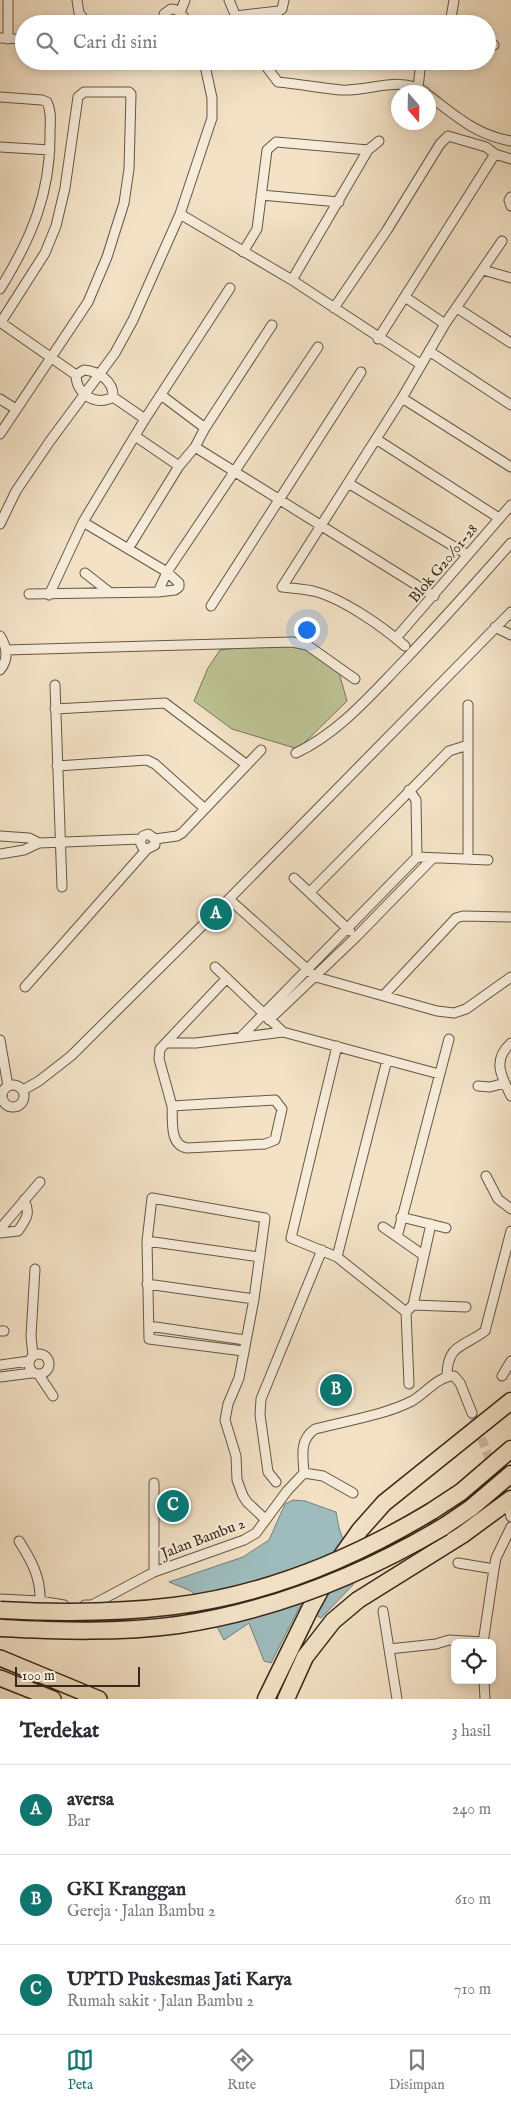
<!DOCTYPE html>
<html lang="id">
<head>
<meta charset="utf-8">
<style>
  :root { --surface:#fff; --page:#f2f2f3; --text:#2b2b33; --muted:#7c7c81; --line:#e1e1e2; --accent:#0f766e }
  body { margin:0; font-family:"IM FELL English",serif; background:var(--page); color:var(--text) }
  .controls { position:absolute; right:15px; bottom:15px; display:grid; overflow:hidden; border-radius:8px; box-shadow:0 2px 8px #0003 }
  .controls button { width:45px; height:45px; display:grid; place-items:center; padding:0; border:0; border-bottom:1px solid var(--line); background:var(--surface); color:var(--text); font:25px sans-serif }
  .compass { position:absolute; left:391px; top:85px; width:45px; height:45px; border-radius:50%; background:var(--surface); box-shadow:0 2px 8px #0003; rotate:160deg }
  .scale { position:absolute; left:15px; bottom:12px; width:125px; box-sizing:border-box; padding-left:5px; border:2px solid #352919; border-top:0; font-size:14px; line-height:18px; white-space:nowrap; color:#352919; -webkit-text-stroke:4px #f7ecda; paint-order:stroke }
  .you { position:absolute; left:306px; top:629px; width:18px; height:18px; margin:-12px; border:4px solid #fff; border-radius:50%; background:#1a73e8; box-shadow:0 0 0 8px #1a73e833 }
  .badge { display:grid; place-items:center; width:32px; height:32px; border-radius:50%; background:var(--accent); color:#fff; font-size:16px; font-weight:700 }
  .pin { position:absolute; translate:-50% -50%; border:2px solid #fff; box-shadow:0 1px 5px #0006 }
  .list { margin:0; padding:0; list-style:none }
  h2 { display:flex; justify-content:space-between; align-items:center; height:65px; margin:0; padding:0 20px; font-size:21px }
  h2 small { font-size:16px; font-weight:400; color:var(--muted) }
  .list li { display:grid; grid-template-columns:32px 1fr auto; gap:15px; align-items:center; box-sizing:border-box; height:90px; padding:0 20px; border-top:1px solid var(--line) }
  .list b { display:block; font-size:19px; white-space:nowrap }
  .list p { margin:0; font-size:16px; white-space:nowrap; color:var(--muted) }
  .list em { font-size:16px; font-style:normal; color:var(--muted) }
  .icon { flex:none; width:28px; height:28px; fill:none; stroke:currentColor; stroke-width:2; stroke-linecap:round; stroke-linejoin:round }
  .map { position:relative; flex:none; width:511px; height:1699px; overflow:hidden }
  .search { position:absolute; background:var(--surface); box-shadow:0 2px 8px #0003; left:15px; right:15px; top:15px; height:55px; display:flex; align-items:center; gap:12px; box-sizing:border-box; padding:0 18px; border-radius:28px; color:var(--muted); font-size:19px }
  .sheet { height:335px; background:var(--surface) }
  nav { display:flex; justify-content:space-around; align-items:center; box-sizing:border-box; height:70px; border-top:1px solid var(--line); background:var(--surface); font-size:14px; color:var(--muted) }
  nav a { display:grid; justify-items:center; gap:2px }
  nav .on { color:var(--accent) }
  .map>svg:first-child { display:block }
  .green { fill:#bcc394; stroke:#787656 }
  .water { fill:#9ebcbd; stroke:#74817b }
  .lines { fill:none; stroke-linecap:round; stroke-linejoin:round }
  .minor-tunnel { stroke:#cdbda3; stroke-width:9; stroke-dasharray:9 4.5; stroke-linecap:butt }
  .minor-casing { stroke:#645744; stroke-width:11 }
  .trunk-casing { stroke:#352919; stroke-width:18 }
  .motorway-casing { stroke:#352919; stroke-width:19 }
  .minor { stroke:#f7ecda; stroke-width:9 }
  .trunk { stroke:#f3e2c6; stroke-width:15 }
  .motorway { stroke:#f3e2c6; stroke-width:16 }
  .motorway-bridge-casing { stroke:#352919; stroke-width:19; stroke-linecap:butt }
  .motorway-bridge { stroke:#f3e2c6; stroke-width:16 }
  .labels { text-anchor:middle; stroke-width:4.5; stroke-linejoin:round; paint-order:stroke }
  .street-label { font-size:15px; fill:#352919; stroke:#f7ecda }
</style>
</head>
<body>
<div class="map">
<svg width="511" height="1699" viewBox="0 0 511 1699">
  <rect width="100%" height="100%" fill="#f3e2c6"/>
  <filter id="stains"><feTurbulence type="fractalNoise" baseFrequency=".004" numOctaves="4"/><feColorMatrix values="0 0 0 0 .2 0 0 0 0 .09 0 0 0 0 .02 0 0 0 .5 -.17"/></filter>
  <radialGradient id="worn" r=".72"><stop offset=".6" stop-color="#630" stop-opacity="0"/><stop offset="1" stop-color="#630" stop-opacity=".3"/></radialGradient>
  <!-- green -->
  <path class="green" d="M292,642L338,669L347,701L298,749L232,729L194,701L208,668L220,650Z"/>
  <!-- water -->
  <path class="water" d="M293,1500L305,1501L336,1512L339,1528L353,1567V1585L321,1618L300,1606L271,1663L264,1661L249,1623L224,1640L210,1613L191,1591L169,1582L243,1557L269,1540L285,1504Z"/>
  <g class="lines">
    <!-- minor-tunnel -->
    <path class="minor-tunnel" d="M472,1413L507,1504"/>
    <!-- minor casing -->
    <g class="minor-casing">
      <path id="minor" d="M77,0L79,13L85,21L164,23
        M185,0L180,13L190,24
        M229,0L239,24
        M235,16L279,11L282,9L284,0
        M165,24L164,14L171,9C180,9 184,16 180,24
        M450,24L454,0
        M0,38L24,39
        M8,39V0
        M487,44L494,45
        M262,61L278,82C299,84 320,88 341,90C368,92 401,75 425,92
        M418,88L421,61
        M428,95C456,116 476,135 511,141
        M0,97L42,100L47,102C52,112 50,123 50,133C51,193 31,239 0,289
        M0,147L50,150
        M261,195L339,202
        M511,197L509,200L511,206
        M180,214L292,280L420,364
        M243,252L257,229L267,150L276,142L368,150
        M483,270L511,278
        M292,280L368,150L379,141
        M405,297L445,324
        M334,308L387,230L440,144L448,136L486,147L495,154L511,159
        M457,308L511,343
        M0,322L76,375
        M378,339L495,154
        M429,351L511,405
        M84,370C98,371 114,381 113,397C96,407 76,394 76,375Z
        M161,395L205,428
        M113,397L145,419
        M402,398L511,467
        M0,399L16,409
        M0,434L88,302L107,257L124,203L129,169L131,94L129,92H84L78,97L65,188L56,226L45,253L1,322
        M135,436L179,466
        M376,439L499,518
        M195,447L434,596
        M348,483L468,555
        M0,524L16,491L50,441L115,353L133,320L180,214L212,118V98L204,61
        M128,549L179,466L195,447L205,428L272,325
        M85,573L108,591
        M158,592L167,572L318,347
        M29,594L158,592L175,590L179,587V583L167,572L83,522
        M49,595L83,522L145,419L230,288
        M211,606L361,372
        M495,627L511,635
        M0,636C7,647 9,659 0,670
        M396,638L511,505
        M405,646C382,626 342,598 313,591C303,589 292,588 282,587L402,398L445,324L502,241
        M6,650L292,642L307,645L355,679
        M55,685L62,887
        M468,705V858
        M55,709L165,703L247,765
        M296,753C338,733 368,698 400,665C438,625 475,584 511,543
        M57,766L147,760L155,764L204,808
        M409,790L416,800L417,857L488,860
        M0,836L29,838L39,843
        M155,839L177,836L182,833L261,750
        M0,854L24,850L39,843L141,839
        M294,878L350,931
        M310,892L449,751L468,745
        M229,899L316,977L437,1011L454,1013L466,1009L511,977
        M215,967L283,1032L439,1074
        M25,987L147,849L155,845V839L148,834L143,836L140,842L143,848L147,849
        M384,995L456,918L463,916L511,917
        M269,1020L356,937L432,859
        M242,1036L417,857
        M0,1040L8,1086
        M166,1043H196L283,1032
        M511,1043C492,1060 501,1076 511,1096
        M337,1046L291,1238L337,1257L406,1312
        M2 1096a11 11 0 1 1 22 0a11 11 0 1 1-22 0Z
        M478,1086L490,1087L505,1083
        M23,1090L39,1081L71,1056L229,899L511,612
        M275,1100L282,1109L275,1140L265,1144L187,1148C169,1145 173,1121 172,1106Z
        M172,1106L159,1059L160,1049L227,978
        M486,1176L498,1199L511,1209
        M401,1217L446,1228
        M383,1227L423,1255
        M0,1229L40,1182
        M0,1233L18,1231C26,1219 31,1214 24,1200
        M397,1237L449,1039
        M147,1241L260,1257
        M337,1257L387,1060
        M147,1284L254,1299
        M413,1305L466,1307
        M149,1326L245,1340
        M0,1331H4
        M243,1351L149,1339L147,1241L152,1198L265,1218L254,1299L239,1378L228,1404L225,1420L236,1456L237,1480L243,1496L247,1502L266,1520
        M29 1364a10 10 0 1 1 20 0a10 10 0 1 1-20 0Z
        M33,1356L31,1336L35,1269
        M0,1365L29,1361
        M39,1375L53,1396
        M447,1376C447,1344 464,1347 485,1331L511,1231
        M502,1376L511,1361
        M0,1377L32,1373
        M409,1384L406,1312L413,1305L431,1224
        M304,1473L323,1476L353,1493
        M276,1482L268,1472L260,1415L261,1399L322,1250
        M510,1513L511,1517
        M19,1541C31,1560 41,1577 40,1601
        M458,1563L494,1569
        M154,1572V1483
        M0,1599L40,1601L64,1605
        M85,1605H92L154,1572L244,1540L256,1533L287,1491L304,1473C303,1456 299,1440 315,1429C345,1421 385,1415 412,1401C426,1393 438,1376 454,1376L460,1383L472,1413
        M383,1611L397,1699
        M483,1643L494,1569L496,1558L511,1527
        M389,1649L436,1644L449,1640L483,1642
        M484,1680L485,1699"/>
    </g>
    <!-- trunk casing -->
    <g class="trunk-casing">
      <path id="trunk" d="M0,1658L99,1699
        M0,1678L53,1699"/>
    </g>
    <!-- motorway casing -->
    <g class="motorway-casing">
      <path id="motorway" d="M432,1511L461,1492L511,1449
        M443,1527L471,1508L511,1474
        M266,1699L310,1609L331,1571L360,1530L384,1503L511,1401
        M286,1699L305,1657L333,1621L358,1600L462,1535L511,1499"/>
    </g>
    <!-- minor -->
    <use href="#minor" class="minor"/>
    <!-- trunk -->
    <use href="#trunk" class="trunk"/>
    <!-- motorway -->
    <use href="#motorway" class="motorway"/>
    <!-- motorway-bridge casing -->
    <g class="motorway-bridge-casing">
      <path id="motorway-bridge" d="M0,1610C57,1613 117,1613 174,1606C265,1595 354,1558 432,1511
        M0,1628C58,1631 120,1633 178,1625C272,1611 362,1575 443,1527"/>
    </g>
    <!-- motorway-bridge -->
    <use href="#motorway-bridge" class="motorway-bridge"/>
  </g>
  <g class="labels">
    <!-- street labels -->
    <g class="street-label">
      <text transform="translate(443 563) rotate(-50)" y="5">Blok G20/01-28</text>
      <text transform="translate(203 1538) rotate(-21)" y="5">Jalan Bambu 2</text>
    </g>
  </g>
  <rect width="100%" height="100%" filter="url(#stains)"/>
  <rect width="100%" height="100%" fill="url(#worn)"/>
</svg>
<div class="controls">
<button><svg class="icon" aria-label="locate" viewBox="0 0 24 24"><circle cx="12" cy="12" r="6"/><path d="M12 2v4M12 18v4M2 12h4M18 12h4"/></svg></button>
</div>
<svg class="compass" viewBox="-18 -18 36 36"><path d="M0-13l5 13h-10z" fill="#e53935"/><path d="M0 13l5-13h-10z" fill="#7c7c81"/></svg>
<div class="scale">100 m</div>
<div class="you"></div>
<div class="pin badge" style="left:216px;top:914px">A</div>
<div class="pin badge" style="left:336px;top:1390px">B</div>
<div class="pin badge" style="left:173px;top:1506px">C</div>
<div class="search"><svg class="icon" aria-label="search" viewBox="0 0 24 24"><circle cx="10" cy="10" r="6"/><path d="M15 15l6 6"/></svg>Cari di sini</div>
</div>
<section class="sheet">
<h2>Terdekat<small>3 hasil</small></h2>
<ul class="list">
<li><span class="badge">A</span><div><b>aversa</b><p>Bar</p></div><em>240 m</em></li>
<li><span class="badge">B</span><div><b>GKI Kranggan</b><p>Gereja · Jalan Bambu 2</p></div><em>610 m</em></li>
<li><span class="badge">C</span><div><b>UPTD Puskesmas Jati Karya</b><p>Rumah sakit · Jalan Bambu 2</p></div><em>710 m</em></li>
</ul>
</section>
<nav>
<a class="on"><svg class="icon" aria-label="map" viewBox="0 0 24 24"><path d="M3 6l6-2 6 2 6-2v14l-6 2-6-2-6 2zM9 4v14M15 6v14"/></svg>Peta</a>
<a><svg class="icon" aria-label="directions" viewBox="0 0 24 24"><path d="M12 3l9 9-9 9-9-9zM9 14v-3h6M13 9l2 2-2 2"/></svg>Rute</a>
<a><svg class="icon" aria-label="saved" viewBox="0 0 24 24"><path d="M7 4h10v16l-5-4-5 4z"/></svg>Disimpan</a>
</nav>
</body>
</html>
